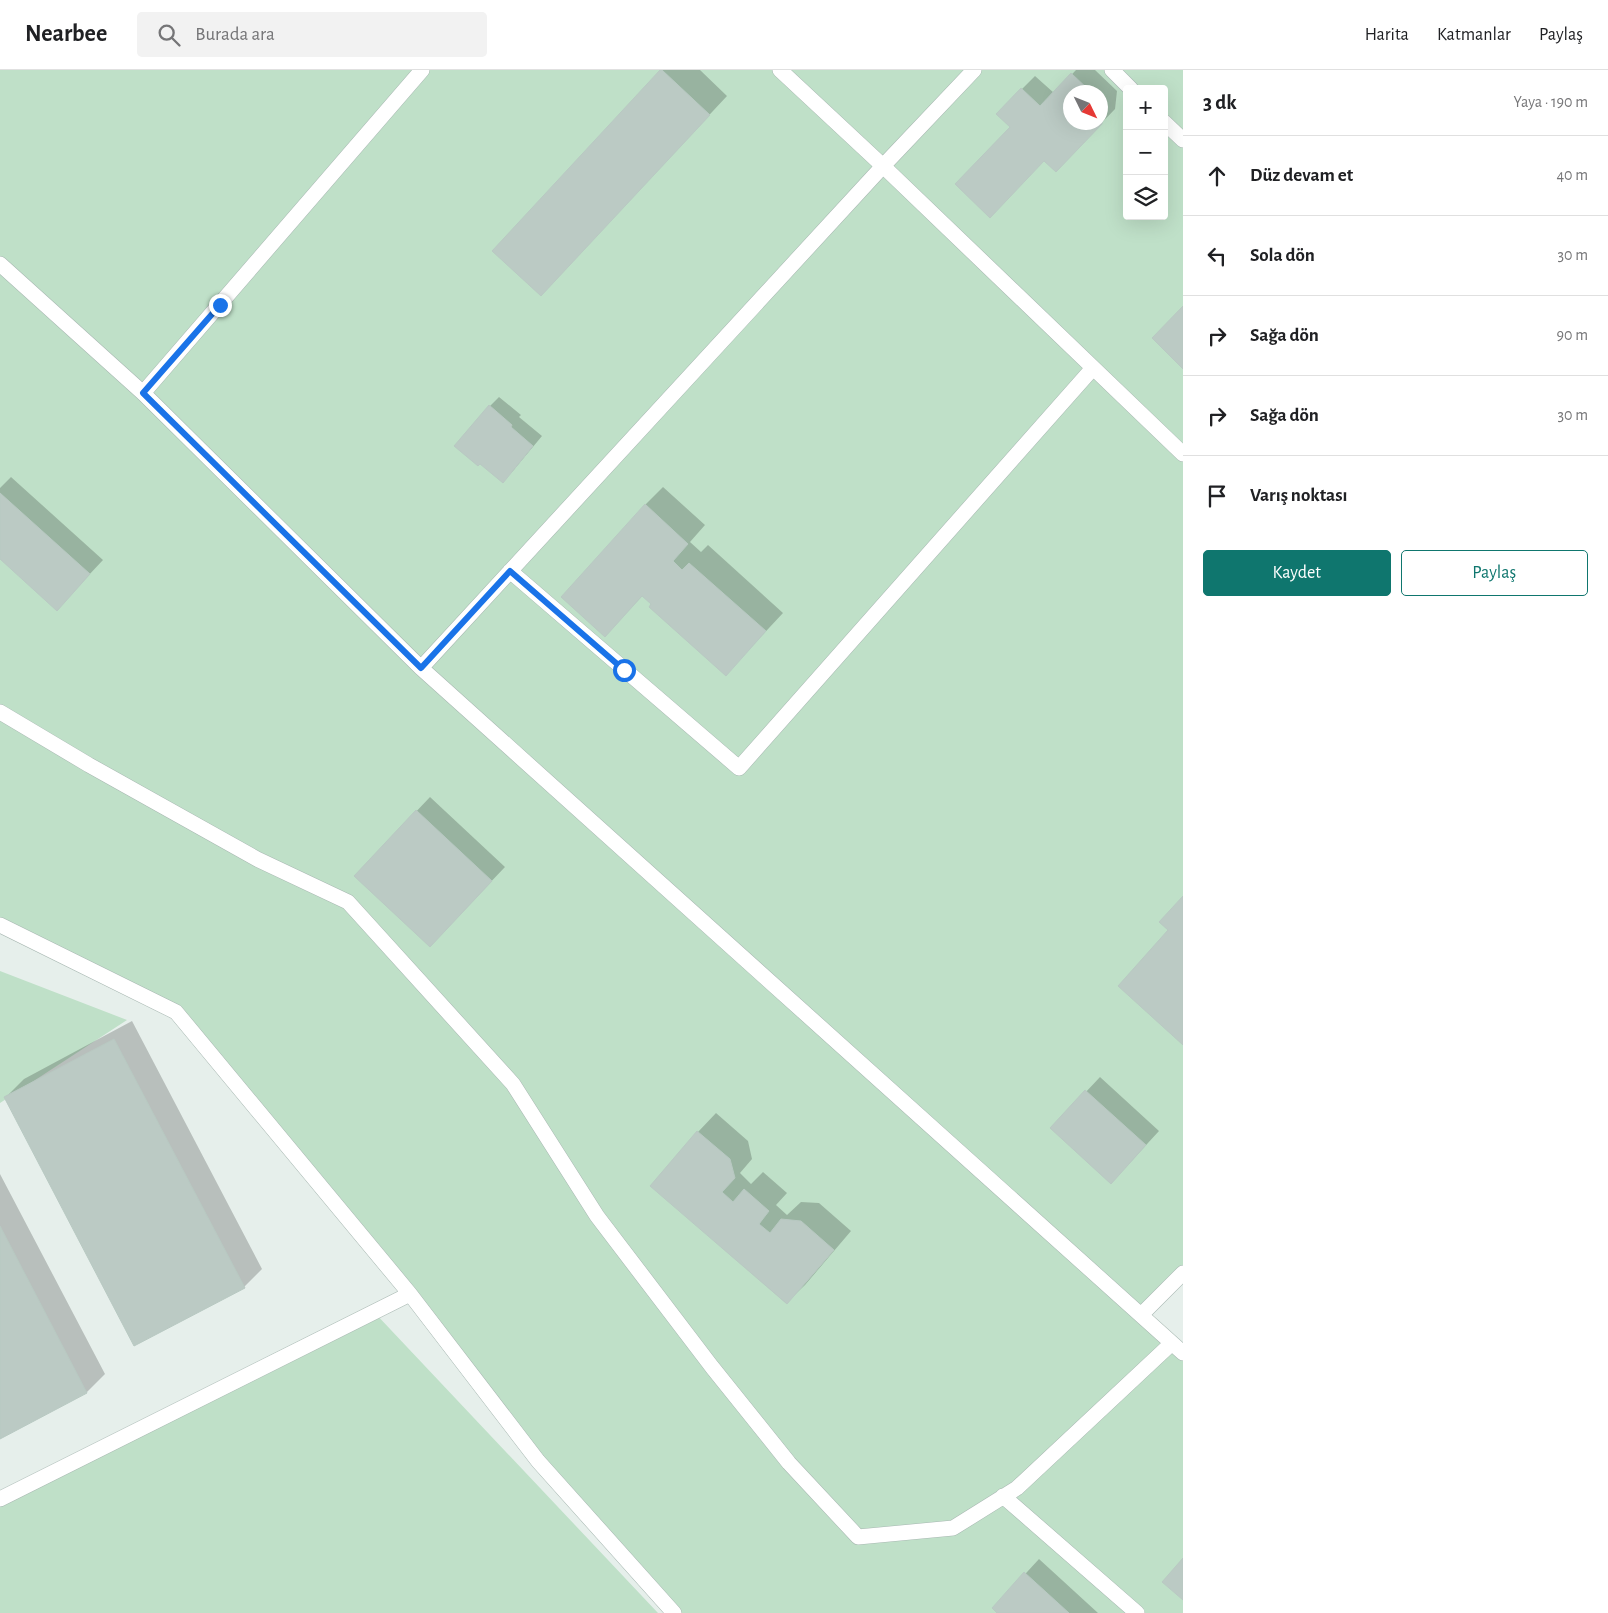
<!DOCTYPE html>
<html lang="tr">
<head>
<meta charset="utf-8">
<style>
  :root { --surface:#fff; --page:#f2f2f2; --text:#202124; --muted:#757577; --line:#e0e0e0; --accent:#0f766e }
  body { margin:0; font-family:"Alegreya Sans",sans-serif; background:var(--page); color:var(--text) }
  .controls { position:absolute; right:15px; top:15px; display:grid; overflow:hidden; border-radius:5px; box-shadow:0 5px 20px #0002 }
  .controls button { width:45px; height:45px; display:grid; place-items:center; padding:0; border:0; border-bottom:1px solid var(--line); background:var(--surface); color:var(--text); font:25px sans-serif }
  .compass { position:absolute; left:1063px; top:15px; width:45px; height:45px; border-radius:50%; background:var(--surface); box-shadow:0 5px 20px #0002; rotate:133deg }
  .stop { position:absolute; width:15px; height:15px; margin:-11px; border:4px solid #1a73e8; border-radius:50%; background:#fff }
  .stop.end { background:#1a73e8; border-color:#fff; box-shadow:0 1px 5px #0008 }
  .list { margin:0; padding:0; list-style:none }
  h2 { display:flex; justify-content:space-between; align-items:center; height:65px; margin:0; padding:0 20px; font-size:21px }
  h2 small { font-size:16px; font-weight:400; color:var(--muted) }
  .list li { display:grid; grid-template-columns:32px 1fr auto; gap:15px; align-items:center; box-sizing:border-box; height:80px; padding:0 20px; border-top:1px solid var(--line) }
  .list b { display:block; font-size:19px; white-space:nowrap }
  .list em { font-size:16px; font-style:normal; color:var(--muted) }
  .actions { display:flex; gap:10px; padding:15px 20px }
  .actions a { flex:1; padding:11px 0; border:1px solid var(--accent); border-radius:5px; text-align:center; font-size:18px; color:var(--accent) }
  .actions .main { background:var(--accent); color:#fff }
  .icon { flex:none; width:28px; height:28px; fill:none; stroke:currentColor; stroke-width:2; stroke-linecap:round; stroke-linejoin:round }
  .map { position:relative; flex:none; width:1183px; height:1543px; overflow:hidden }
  header { display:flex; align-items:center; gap:30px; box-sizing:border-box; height:70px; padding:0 25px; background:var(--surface); border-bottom:1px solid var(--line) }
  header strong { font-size:24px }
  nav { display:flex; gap:28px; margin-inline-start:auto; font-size:18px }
  .search { width:350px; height:45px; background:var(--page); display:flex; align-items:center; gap:12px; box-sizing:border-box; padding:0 18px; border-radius:5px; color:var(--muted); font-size:19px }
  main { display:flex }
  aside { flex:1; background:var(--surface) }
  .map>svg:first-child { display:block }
  .green { fill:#bfe0c8; fill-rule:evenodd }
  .shadow { fill:#0003; fill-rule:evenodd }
  .building { fill:#bbcac4; stroke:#b8c9c2 }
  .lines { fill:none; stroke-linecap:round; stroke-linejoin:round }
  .lane-casing { stroke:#a8b8b2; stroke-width:16 }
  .lane { stroke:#fff; stroke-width:15 }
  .route { stroke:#1a73e8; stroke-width:6 }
</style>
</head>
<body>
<header>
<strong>Nearbee</strong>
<div class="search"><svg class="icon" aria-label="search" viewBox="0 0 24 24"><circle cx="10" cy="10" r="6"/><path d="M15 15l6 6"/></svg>Burada ara</div>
<nav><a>Harita</a><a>Katmanlar</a><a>Paylaş</a></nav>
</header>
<main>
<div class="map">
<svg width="1183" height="1543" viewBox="0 0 1183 1543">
  <rect width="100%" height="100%" fill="#e6efeb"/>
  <!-- green -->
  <path class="green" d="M0,0H1183V1203L1141,1245L1183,1283V1543H674L538,1391L176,942L0,855ZM1127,19H1164V146H1127ZM1070,22H1100V52H1070Z
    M0,901L127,950L0,1033Z
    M374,1242L658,1543H0V1429Z"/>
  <!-- shadow -->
  <path class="shadow" d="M662,0H700L727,26L541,225L494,181Z
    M1076,0H1095L1117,21L1115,39L1070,86L1011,57L1022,19L1035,6L1054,23ZM1070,22H1100V52H1070Z
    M499,327L521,345L519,347L542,366L512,402L480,393L490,336Z
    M11,407L103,490L57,539L0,488V418Z
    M663,417L705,455L690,472L701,482L708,475L783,543L726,604L643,525L605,565L645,435Z
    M430,727L505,797L443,862L355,806Z
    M132,951L262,1199L244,1217L6,1027L24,1009Z
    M1100,1007L1159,1061L1125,1098L1052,1058Z
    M716,1043L748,1071L752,1089L740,1103L751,1114L763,1102L787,1123L776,1135L787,1145L801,1132L819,1133L851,1161L805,1215L786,1233L652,1116L698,1062Z
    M0,1104L105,1304L87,1322L0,1367Z
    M1039,1489L1098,1543H999L994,1538Z"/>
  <!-- building -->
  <path class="building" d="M660,0H662L710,45L541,226L492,181Z
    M1071,3L1091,22H1070V52H1100V32L1104,35L1102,54L1056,102L1044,91L990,148L955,114L1010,57L996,44L1021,18L1040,36Z
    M1183,236V299L1152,268Z
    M489,335L512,355L511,357L533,376L503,413L480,394L478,396L454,376Z
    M0,423L90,504L57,541L0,489Z
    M645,434L688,474L673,491L682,500L689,493L766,561L726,606L649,537L651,534L642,526L605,567L561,527Z
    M416,740L492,811L430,877L354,806Z
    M1183,826V975L1118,916L1168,860L1159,852Z
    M114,969L245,1218L134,1276L4,1027Z
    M1085,1020L1146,1075L1111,1114L1050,1058Z
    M697,1061L730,1089L735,1108L722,1122L733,1132L744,1119L769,1141L759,1154L770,1163L781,1149L801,1151L834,1180L787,1234L650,1116Z
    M0,1156L87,1323L0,1369Z
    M1183,1488V1530L1162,1512Z
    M1024,1502L1069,1543H997L992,1538Z"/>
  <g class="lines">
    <!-- lane casing -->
    <g class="lane-casing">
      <path id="lane" d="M780,0L883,96L1183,384
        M1112,0L1131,19
        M1164,52L1183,70
        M0,194L143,323L421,598L1183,1283
        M143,323L422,0
        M510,501L739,698L1093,298
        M421,598L883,96L974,0
        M0,642L89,695L257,789L348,832L513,1014L597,1146L712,1297L789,1393L858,1467L953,1458L1017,1418L1172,1273
        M0,855L176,942L410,1224L538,1391L674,1543
        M1141,1245L1183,1203
        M1003,1426L1137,1543
        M0,1429L410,1224"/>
    </g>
    <!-- lane -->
    <use href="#lane" class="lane"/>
  </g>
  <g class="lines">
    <!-- route -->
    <path class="route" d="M220,235L143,323L421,598L510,501L624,600"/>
  </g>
</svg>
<div class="controls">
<button>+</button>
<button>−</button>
<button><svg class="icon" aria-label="layers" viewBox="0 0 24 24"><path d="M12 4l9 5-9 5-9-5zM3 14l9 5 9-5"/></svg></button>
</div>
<svg class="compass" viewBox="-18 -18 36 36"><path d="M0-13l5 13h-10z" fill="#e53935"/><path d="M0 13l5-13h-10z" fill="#757577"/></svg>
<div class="stop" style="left:624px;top:600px"></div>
<div class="stop end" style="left:220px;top:235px"></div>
</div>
<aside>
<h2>3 dk<small>Yaya · 190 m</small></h2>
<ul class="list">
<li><svg class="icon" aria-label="ahead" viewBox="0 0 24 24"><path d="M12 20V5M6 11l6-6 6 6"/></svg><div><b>Düz devam et</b></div><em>40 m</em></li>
<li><svg class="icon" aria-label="left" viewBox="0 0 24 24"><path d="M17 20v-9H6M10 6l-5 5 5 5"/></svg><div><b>Sola dön</b></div><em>30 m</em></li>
<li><svg class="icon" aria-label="right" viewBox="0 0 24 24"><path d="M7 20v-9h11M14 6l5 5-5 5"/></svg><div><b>Sağa dön</b></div><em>90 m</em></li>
<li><svg class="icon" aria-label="right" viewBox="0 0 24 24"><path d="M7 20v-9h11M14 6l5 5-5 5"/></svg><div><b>Sağa dön</b></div><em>30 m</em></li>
<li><svg class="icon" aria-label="arrive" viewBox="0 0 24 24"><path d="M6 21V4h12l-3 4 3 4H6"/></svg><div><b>Varış noktası</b></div></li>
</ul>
<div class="actions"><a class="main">Kaydet</a><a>Paylaş</a></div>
</aside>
</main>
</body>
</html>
